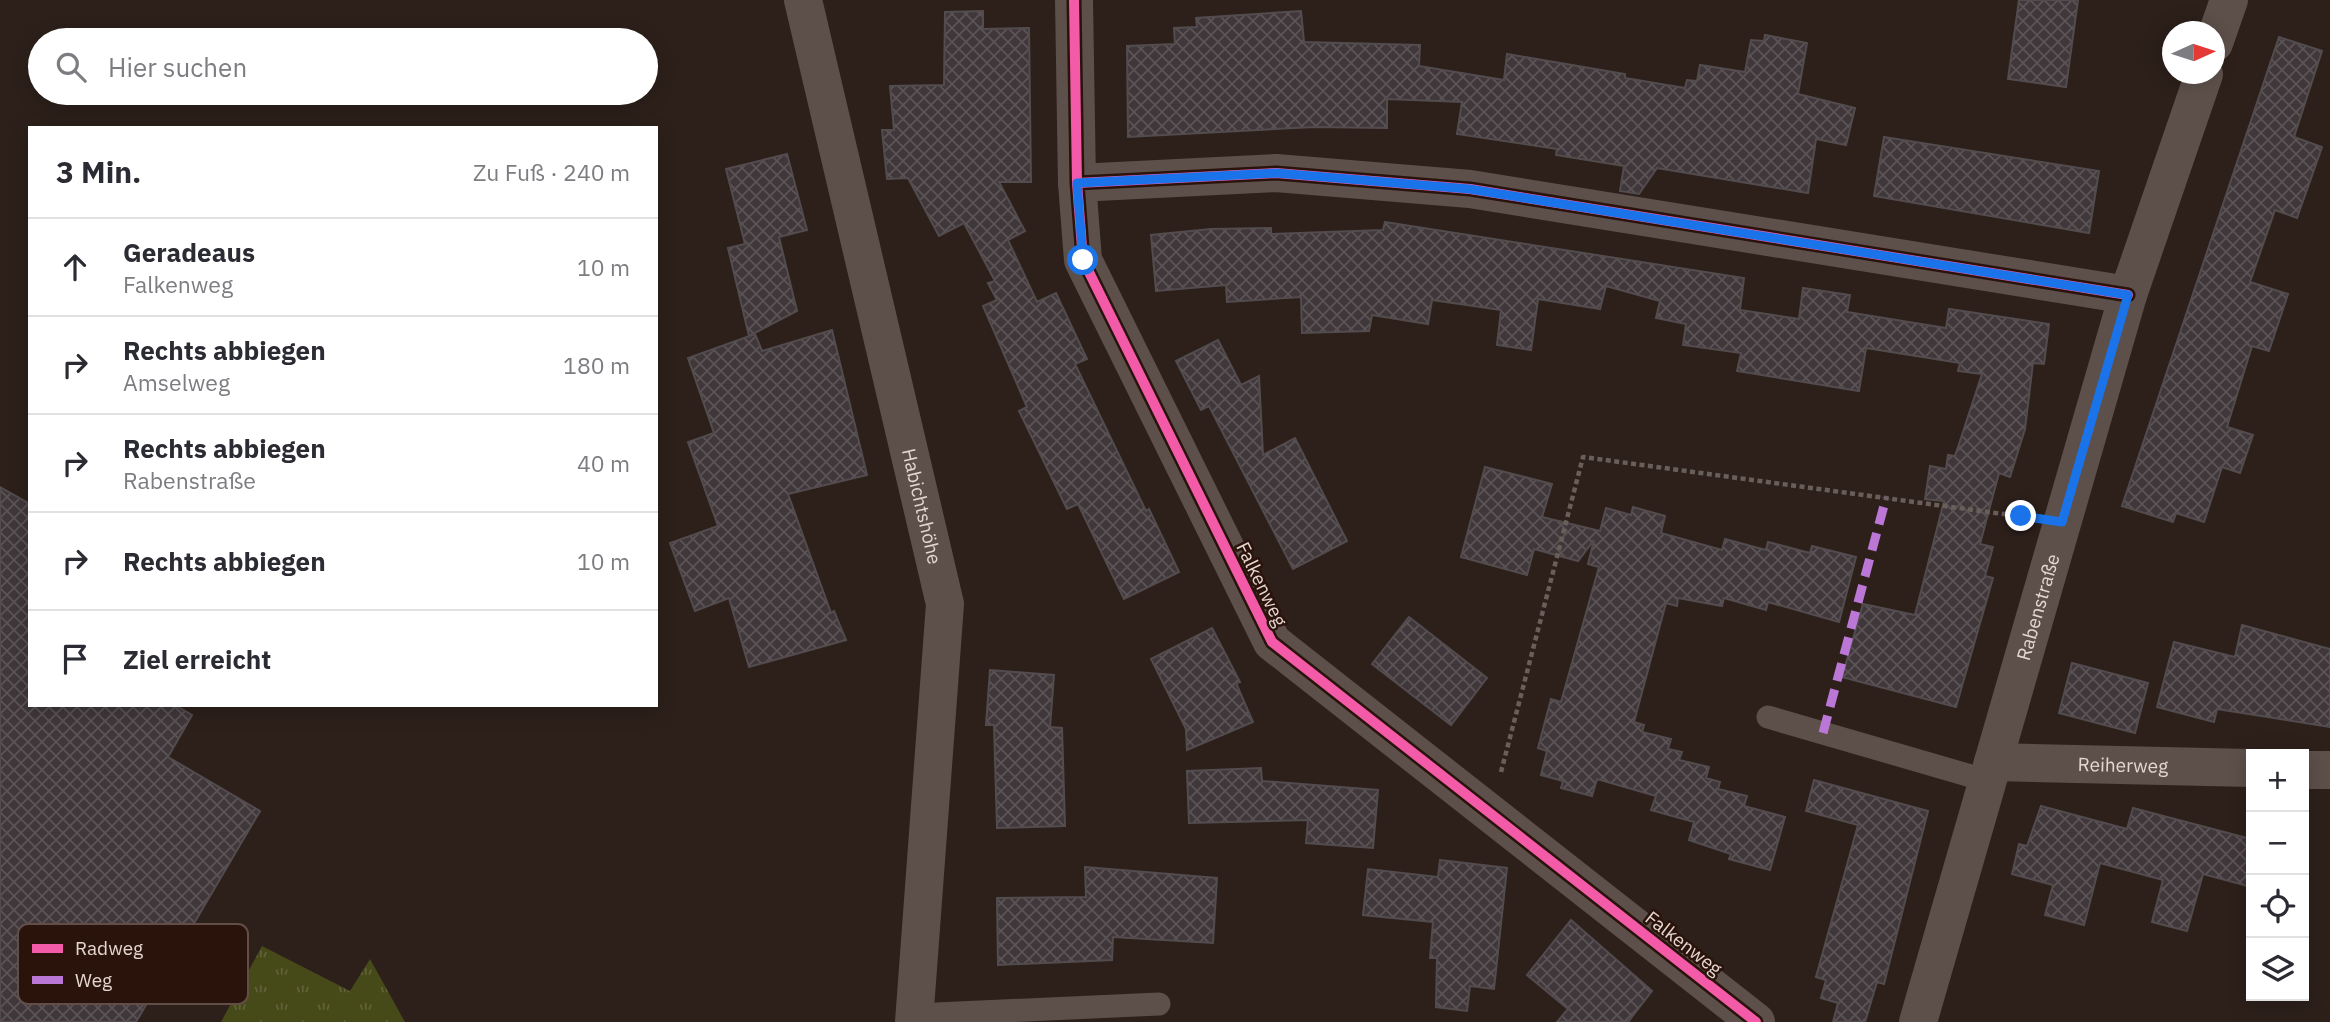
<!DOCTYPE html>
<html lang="de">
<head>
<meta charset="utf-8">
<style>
  :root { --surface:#fff; --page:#f7f7f7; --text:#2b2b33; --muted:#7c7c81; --line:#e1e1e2 }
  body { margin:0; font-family:"IBM Plex Sans",sans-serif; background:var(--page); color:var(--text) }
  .controls { position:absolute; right:21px; bottom:21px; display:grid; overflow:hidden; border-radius:0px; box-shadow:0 4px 18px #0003 }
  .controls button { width:63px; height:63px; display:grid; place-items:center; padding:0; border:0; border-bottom:2px solid var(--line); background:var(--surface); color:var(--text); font:35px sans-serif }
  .compass { position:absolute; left:2162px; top:21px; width:63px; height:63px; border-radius:50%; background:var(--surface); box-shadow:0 4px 18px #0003; rotate:87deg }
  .stop { position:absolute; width:21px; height:21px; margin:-16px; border:5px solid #1a73e8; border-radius:50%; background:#fff }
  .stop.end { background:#1a73e8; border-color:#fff; box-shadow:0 2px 7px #0008 }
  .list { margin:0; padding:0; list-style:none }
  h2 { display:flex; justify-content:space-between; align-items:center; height:91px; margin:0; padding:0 28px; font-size:30px }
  h2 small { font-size:23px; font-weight:400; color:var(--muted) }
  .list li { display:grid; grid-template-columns:46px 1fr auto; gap:21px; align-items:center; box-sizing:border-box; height:98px; padding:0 28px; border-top:2px solid var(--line) }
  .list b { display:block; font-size:26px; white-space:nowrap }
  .list p { margin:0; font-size:23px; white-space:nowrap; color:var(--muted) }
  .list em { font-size:23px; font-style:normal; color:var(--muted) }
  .icon { flex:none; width:38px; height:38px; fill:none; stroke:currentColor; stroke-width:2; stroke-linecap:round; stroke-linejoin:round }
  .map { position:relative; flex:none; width:2330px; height:1022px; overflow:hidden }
  .search { position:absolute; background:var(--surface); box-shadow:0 4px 18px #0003; left:28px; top:28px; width:630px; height:77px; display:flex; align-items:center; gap:18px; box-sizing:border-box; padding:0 24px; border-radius:38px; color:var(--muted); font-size:26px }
  .panel { position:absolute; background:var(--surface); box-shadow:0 4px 18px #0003; left:28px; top:126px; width:630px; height:581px; border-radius:0px }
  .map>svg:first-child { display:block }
  .grass { fill:url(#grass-tufts) }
  .building { fill:url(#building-cross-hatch); stroke:#534c4e; stroke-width:2 }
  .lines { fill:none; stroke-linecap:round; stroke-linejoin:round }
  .path { stroke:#695f5a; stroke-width:4.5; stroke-dasharray:5 3.5; stroke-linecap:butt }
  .lane { stroke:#5d504b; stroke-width:23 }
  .street { stroke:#5d504b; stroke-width:38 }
  .quiet { stroke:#ba77d6; stroke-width:9; stroke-dasharray:18 9; stroke-linecap:butt }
  .cycleway-casing { stroke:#29130b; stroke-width:15 }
  .cycleway { stroke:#f35aa7; stroke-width:10 }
  .route { stroke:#1a73e8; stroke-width:9 }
  .labels { text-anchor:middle; stroke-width:5; stroke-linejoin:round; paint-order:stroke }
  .street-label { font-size:19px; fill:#e6d6d0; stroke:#29130b }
  .key { fill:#29130b; stroke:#624e46; stroke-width:2 }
  .key-label { font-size:19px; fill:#e6d6d0 }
</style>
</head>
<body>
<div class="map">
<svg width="2330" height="1022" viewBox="0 0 2330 1022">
  <defs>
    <pattern id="grass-tufts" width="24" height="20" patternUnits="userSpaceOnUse" patternTransform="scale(1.75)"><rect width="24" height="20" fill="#464918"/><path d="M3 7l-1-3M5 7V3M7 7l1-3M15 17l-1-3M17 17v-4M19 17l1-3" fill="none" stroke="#616239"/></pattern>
    <pattern id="building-cross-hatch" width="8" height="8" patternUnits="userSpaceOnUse" patternTransform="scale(1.75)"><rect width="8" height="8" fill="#3f373a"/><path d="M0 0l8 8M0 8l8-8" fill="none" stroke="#5b5355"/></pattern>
  </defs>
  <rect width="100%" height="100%" fill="#2d201b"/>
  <!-- grass -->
  <path class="grass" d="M262,946L350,991L370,959L405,1022H221Z"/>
  <!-- building -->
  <path class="building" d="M2019,0H2078L2066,87L2008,79Z
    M983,11V29L1029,28L1031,182H999L1025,231L1008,240L1037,302L1056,293L1087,359L1075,364L1146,511L1149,509L1179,572L1124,599L1078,504L1067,509L1019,411L1027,407L983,306L997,300L988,283L995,281L964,223L939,236L908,178L887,179L882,130H894L890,86L944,85L945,12Z
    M1301,11L1304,42L1420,45L1419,66L1504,80L1507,54L1625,74V78L1685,88L1687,80L1697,81L1700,65L1745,72L1751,40L1764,41L1765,35L1807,43L1798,94L1855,108L1846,145L1816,139L1808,193L1657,168L1639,194L1620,191L1624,166L1556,155L1557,149L1457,134L1462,102L1387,99V128L1314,127L1128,137L1127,46L1175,44L1174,28L1197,27L1196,18Z
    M2279,37L2322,51L2294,137L2322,147L2297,218L2275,210L2250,282L2288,294L2269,351L2252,346L2227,427L2253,435L2240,473L2222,467L2204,522L2176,513L2173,522L2122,506Z
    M1884,137L2099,171L2089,233L1874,196Z
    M787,154L807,230L779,237L797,311L749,336L728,248L745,244L726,169Z
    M1385,222L1744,278L1740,310L1799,319L1803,288L1850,295L1847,312L1946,328L1949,309L2049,324L2044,364L2033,363L2025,429L2010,477L1999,473L1980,544L1993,547L1985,576L1993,578L1956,707L1842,677L1863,604L1915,615L1944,501L1925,499L1930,466L1946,469L1948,455L1955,456L1982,374L1958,371L1960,363L1866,348L1859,391L1737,371L1741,353L1683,345L1686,324L1656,318L1660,301L1606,286L1600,309L1538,299L1531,350L1497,345L1501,310L1432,300L1428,324L1372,315L1369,331L1302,333L1301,297L1227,302L1226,285L1156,291L1151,235L1211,229L1271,228V234L1383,230Z
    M832,330L867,475L788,494L831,613L834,611L846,640L749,667L729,598L695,611L670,543L718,526L688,442L714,433L688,358L755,334L762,351Z
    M1218,340L1241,385L1259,376L1263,455L1295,438L1347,541L1293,569L1209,406L1201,410L1176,361Z
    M1485,467L1552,484L1542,517L1600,531L1606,508L1631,515L1633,507L1665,516L1661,533L1722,550L1725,539L1766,550L1768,542L1810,553L1812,546L1856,557L1839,622L1768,602L1766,610L1724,598L1722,606L1678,598L1677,606L1666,603L1634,722L1644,725L1642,732L1671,739L1668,749L1682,752L1679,760L1709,767L1706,778L1720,782L1718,789L1747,796L1744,806L1785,817L1770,870L1729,859L1731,854L1689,840L1694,822L1651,810L1656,796L1597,779L1592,796L1561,788L1563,781L1541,775L1547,751L1538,748L1551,699L1561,702L1599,567L1588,564L1594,540L1578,561L1534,549L1527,575L1461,557Z
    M0,487L30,504V705H175L192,715L168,757L260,811L136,1022H0Z
    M1409,617L1487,678L1451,725L1372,664Z
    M2242,625L2330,649V727L2217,709L2214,722L2157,707L2174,642L2235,657Z
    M1212,628L1240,682L1236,683L1253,722L1187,750L1186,729L1151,659Z
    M2072,663L2148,683L2135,733L2059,713Z
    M990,670L1054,675L1050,727L1062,728L1065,826L997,828L994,725H986Z
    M1261,768L1262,781L1378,790L1373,848L1306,843L1308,820L1189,823L1187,771Z
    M1814,780L1928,811L1884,984L1877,982L1865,1022H1833L1838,1003L1821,998L1826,980L1816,977L1858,825L1806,811Z
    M2041,806L2127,829L2133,808L2251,839V887L2203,874L2187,931L2152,922L2163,880L2100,863L2084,925L2045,915L2053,885L2012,874L2019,844L2027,846Z
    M1440,860L1507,868L1494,989L1470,986L1467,1011L1436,1007L1437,958H1430L1433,922L1363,915L1368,869L1438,877Z
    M1085,867L1217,878L1213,943L1113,937L1112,960L998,965L997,898L1086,897Z
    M1571,920L1652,991L1628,1022H1557L1568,1009L1527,975Z"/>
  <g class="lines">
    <!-- path -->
    <path class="path" d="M1501,772L1583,457L2025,517"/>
    <!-- lane -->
    <path class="lane" d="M1768,717L1988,781
      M914,1015L1159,1004"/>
    <!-- street -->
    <g class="street">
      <path id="s1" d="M803,0L945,604L914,1022"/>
      <path d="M1074,0L1077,183L1083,260L1272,642L1756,1022"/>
      <path d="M2214,43L2229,0"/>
      <path d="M1077,183L1276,173L1470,189L2128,295"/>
      <path id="s2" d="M1993,762L2251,768"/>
      <path d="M2304,770H2330"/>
      <path id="s3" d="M1918,1022L2128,295L2204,74"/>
    </g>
    <!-- quiet -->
    <path class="quiet" d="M1823,733L1886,498"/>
    <!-- cycleway casing -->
    <g class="cycleway-casing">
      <path id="cycleway" d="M1074,0L1077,183L1083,260L1272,642L1756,1022
        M1077,183L1276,173L1470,189L2128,295"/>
    </g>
    <!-- cycleway -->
    <use href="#cycleway" class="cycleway"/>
  </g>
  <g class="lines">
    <!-- route -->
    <path class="route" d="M1083,260L1077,183L1276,173L1469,189L2128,295L2062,522L2021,516"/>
  </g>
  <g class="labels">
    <!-- street labels -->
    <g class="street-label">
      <text dy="7" stroke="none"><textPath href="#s1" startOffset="520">Habichtshöhe</textPath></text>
      <text transform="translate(1262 584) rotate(64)" y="7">Falkenweg</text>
      <text dy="7" stroke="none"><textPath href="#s3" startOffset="432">Rabenstraße</textPath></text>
      <text dy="7" stroke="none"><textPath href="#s2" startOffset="130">Reiherweg</textPath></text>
      <text transform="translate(1684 943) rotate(38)" y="7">Falkenweg</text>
    </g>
  </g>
  <!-- legend -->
  <rect x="18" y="924" width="230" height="80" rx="10" class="key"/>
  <rect x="32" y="944" width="31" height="9" fill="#f35aa7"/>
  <rect x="32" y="976" width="31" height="8" fill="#ba77d6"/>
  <g class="key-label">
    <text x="75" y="955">Radweg</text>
    <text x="75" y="987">Weg</text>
  </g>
</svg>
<div class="controls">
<button>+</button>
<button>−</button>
<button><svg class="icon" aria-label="locate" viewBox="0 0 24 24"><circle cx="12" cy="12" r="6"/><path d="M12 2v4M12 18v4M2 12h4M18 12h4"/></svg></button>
<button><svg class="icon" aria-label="layers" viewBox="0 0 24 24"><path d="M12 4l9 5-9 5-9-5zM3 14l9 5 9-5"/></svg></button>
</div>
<svg class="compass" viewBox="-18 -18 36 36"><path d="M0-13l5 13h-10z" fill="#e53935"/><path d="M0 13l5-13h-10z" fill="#7c7c81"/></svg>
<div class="stop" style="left:1083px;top:260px"></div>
<div class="stop end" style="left:2021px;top:516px"></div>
<div class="search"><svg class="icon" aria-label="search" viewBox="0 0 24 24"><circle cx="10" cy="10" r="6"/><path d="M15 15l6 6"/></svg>Hier suchen</div>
<section class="panel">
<h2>3 Min.<small>Zu Fuß · 240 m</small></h2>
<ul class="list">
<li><svg class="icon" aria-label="ahead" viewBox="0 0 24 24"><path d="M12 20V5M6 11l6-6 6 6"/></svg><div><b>Geradeaus</b><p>Falkenweg</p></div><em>10 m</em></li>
<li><svg class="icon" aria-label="right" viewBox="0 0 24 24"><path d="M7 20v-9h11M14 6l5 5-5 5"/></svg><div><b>Rechts abbiegen</b><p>Amselweg</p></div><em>180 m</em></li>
<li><svg class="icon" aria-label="right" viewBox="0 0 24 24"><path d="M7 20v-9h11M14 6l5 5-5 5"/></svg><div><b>Rechts abbiegen</b><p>Rabenstraße</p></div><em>40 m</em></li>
<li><svg class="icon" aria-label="right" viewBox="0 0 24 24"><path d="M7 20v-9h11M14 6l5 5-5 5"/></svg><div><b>Rechts abbiegen</b></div><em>10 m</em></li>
<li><svg class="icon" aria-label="arrive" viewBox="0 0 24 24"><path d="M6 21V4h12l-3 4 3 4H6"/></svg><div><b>Ziel erreicht</b></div></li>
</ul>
</section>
</div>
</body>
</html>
